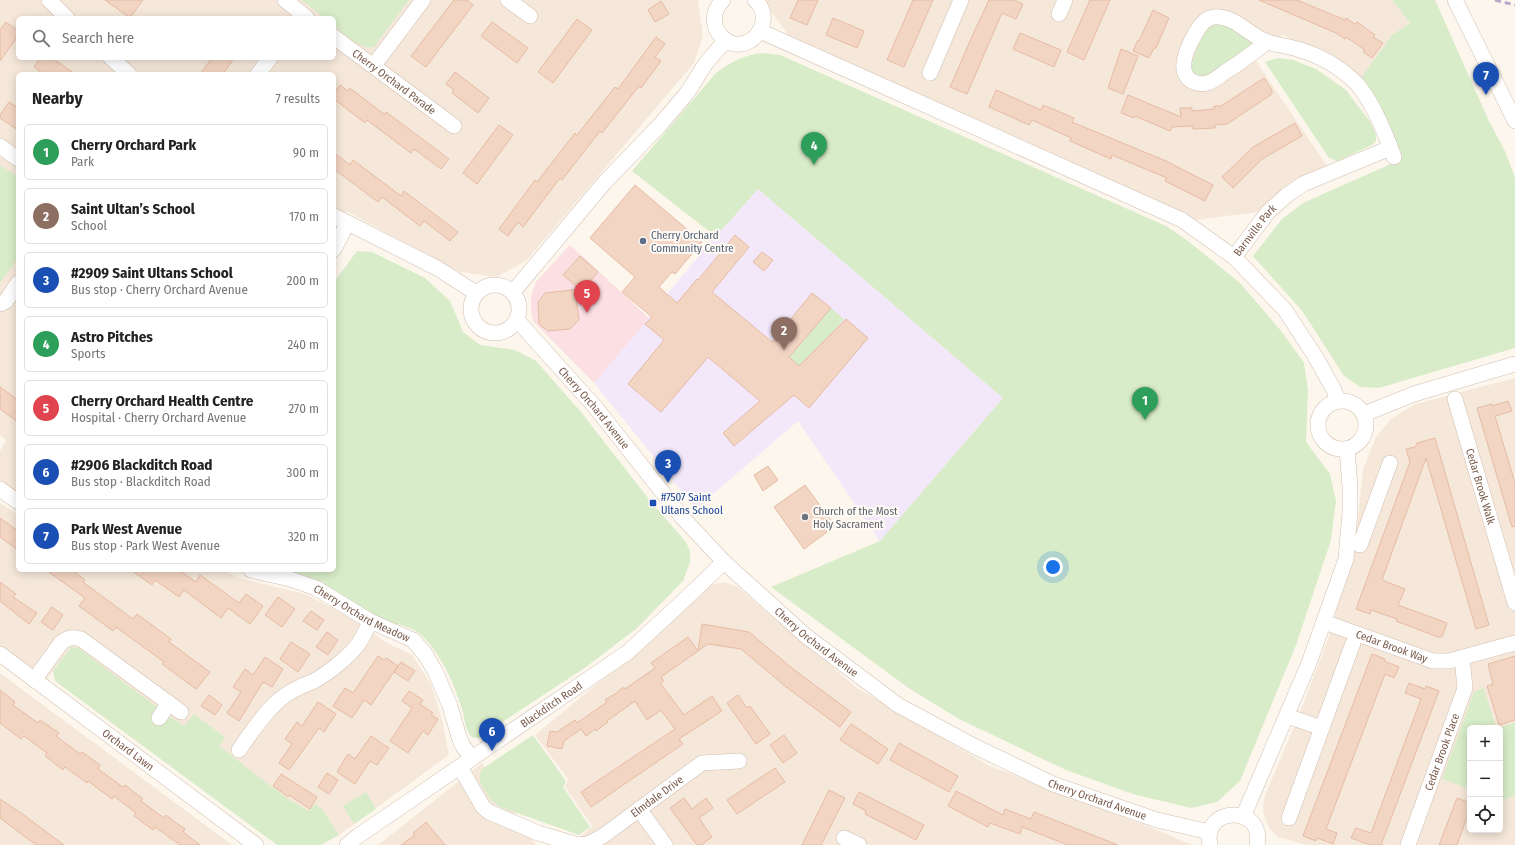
<!DOCTYPE html>
<html lang="en">
<head>
<meta charset="utf-8">
<style>
  :root { --surface:#fff; --page:#f2f2f2; --text:#222; --muted:#767676; --line:#e0e0e0; --accent:#b45309 }
  body { margin:0; font-family:"Fira Sans Condensed",sans-serif; background:var(--page); color:var(--text) }
  .controls { position:absolute; right:12px; bottom:12px; display:grid; overflow:hidden; border-radius:6px; box-shadow:0 2px 10px #0003 }
  .controls button { width:36px; height:36px; display:grid; place-items:center; padding:0; border:0; border-bottom:1px solid var(--line); background:var(--surface); color:var(--text); font:20px sans-serif }
  .you { position:absolute; left:1053px; top:567px; width:14px; height:14px; margin:-10px; border:3px solid #fff; border-radius:50%; background:#1a73e8; box-shadow:0 0 0 6px #1a73e833 }
  .badge { display:grid; place-items:center; width:26px; height:26px; border-radius:50%; background:var(--accent); color:#fff; font-size:13px; font-weight:700 }
  .pin { position:absolute; translate:-50% -33px; filter:drop-shadow(0 1px 2px #0008) }
  .pin::after { content:''; position:absolute; top:21px; width:14px; height:12px; background:inherit; clip-path:polygon(0 0,100% 0,50% 100%) }
  .list { margin:0; padding:0; list-style:none }
  h2 { display:flex; justify-content:space-between; align-items:center; height:52px; margin:0; padding:0 16px; font-size:17px }
  h2 small { font-size:13px; font-weight:400; color:var(--muted) }
  .list li { display:grid; grid-template-columns:26px 1fr auto; gap:12px; align-items:center; box-sizing:border-box; height:56px; margin:0 8px 8px; padding:0 8px; border:1px solid var(--line); border-radius:6px }
  .list b { display:block; font-size:15px; white-space:nowrap }
  .list p { margin:0; font-size:13px; white-space:nowrap; color:var(--muted) }
  .list em { font-size:13px; font-style:normal; color:var(--muted) }
  .icon { flex:none; width:22px; height:22px; fill:none; stroke:currentColor; stroke-width:2; stroke-linecap:round; stroke-linejoin:round }
  .map { position:relative; flex:none; width:1515px; height:845px; overflow:hidden }
  .search { position:absolute; background:var(--surface); box-shadow:0 2px 10px #0003; left:16px; top:16px; width:320px; height:44px; display:flex; align-items:center; gap:10px; box-sizing:border-box; padding:0 14px; border-radius:6px; color:var(--muted); font-size:15px }
  .panel { position:absolute; background:var(--surface); box-shadow:0 2px 10px #0003; left:16px; top:72px; width:320px; height:500px; border-radius:6px }
  .map>svg:first-child { display:block }
  .residential { fill:#f5e8da; fill-rule:evenodd }
  .education { fill:#f3e8fa }
  .medical { fill:#fbdfe3 }
  .green { fill:#d8ecc9 }
  .building { fill:#f3d5c3; stroke:#e6bba3 }
  .lines { fill:none; stroke-linecap:round; stroke-linejoin:round }
  .minor-casing { stroke:#d1beb0; stroke-width:16 }
  .minor { stroke:#fff; stroke-width:15 }
  .rail { stroke:#b9a8c9; stroke-width:3; stroke-dasharray:6 4; stroke-linecap:butt }
  .service-dot { fill:#5c6f8a; stroke:#fffaf3; stroke-width:1.5 }
  .transit-dot { fill:#1a4fb4; stroke:#fffaf3; stroke-width:1.5 }
  .worship-dot { fill:#6b7280; stroke:#fffaf3; stroke-width:1.5 }
  .labels { text-anchor:middle; stroke-width:4; stroke-linejoin:round; paint-order:stroke }
  .street-label { font-size:11px; fill:#7a5c4d; stroke:#fffaf3 }
  .service-label { font-size:11px; fill:#4e5e75; stroke:#fffaf3; text-anchor:start }
  .transit-label { font-size:11px; fill:#164399; stroke:#fffaf3; text-anchor:start }
  .worship-label { font-size:11px; fill:#5b616d; stroke:#fffaf3; text-anchor:start }
</style>
</head>
<body>
<div class="map">
<svg width="1515" height="845" viewBox="0 0 1515 845">
  <rect width="100%" height="100%" fill="#fdf6ec"/>
  <!-- residential -->
  <path class="residential" d="M0,0H698L703,37L694,63L526,261L496,277L460,272L346,211L334,231V74H18V494L0,481V451L6,440L0,435ZM18,18H334V58H18Z
    M762,0H1392L1410,23L1392,35L1360,79L1326,56L1283,35L1254,58L1327,166L1284,188L1258,212L1194,220L790,37Z
    M1515,378V845H1307L1278,837L1269,828L1263,812L1264,798L1301,710L1329,636L1355,548L1363,469L1376,437L1392,418L1416,404ZM1470,728H1500V830H1470Z
    M0,503L18,515V570H97L100,572L108,570H223L239,578L305,594L352,618L387,643L412,655L431,684L442,720L449,755L339,835L322,809L309,811L288,799L218,746L225,737L194,714L184,727L166,719L71,647L46,680L0,645Z
    M724,582L738,587L857,688L988,765L1157,830L1192,845H571L592,826L565,787L568,779L535,735L666,627L710,585Z
    M0,673L232,845H0Z
    M482,763L536,845H378Z"/>
  <!-- education -->
  <path class="education" d="M758,189L1003,398L880,541L798,421L706,500L700,514L594,383L715,236L728,223Z"/>
  <!-- medical -->
  <path class="medical" d="M570,245L649,318L594,383L533,321L531,308V296L536,282Z"/>
  <!-- green -->
  <path class="green" d="M301,0H409L374,47C359,50 345,34 334,25V18H325Z
    M1392,0H1435L1489,121L1505,151L1515,178V348L1379,388L1360,387L1344,376L1303,312L1253,256L1282,219L1303,203L1402,159L1383,112L1360,79L1392,35L1410,23Z
    M1220,23C1232,28 1249,31 1253,44L1207,78L1194,75L1192,70V62L1204,29L1211,24Z
    M761,53L780,55L1166,226L1188,241L1240,283L1282,332L1304,363L1308,391L1306,442L1330,474L1336,501L1331,540L1296,645L1240,781L1217,802L1191,808L1133,794L1066,770L959,719L910,689L771,587L880,541L1003,398L758,189L728,223L715,236L632,171L716,73C732,61 742,56 761,53Z
    M1278,58L1293,60L1316,69L1346,90L1371,123L1376,135V141L1372,145L1337,161L1329,158L1265,62Z
    M0,165L18,177V258L0,283Z
    M357,251L372,252L425,278L450,301L463,332L480,345L515,350L536,361L581,412L651,502L686,542L690,551V562L683,581L636,629L586,667L478,738C475,738 472,738 470,735C465,730 464,713 461,706C454,683 443,660 427,641C412,623 398,627 379,618C346,603 315,586 283,570H334V282Z
    M831,308L844,319L790,383L787,360Z
    M71,647L78,648L157,707V712L166,719L171,717L184,726L194,714L225,737L219,746L288,799L309,811L315,804L322,809L339,835L321,845H277L55,681L53,671Z
    M1484,688L1496,728H1470V789L1442,779L1474,692Z
    M1515,723V796L1504,799H1500V728H1497Z
    M533,735L566,781L563,787L590,827L579,835L500,807C490,801 474,781 482,769Z
    M366,792L376,809L354,824L343,806Z"/>
  <!-- building -->
  <path class="building" d="M105,0H143L130,18Z
    M454,0H467L473,5L426,67L411,56Z
    M798,0H818L807,25L790,18Z
    M913,0H933L904,67L887,60Z
    M989,0H1014L1023,4L1016,19L1002,13L967,94L950,87L974,32Z
    M1090,0H1110L1084,60L1067,52Z
    M1259,0H1297L1345,20L1346,18L1355,24L1357,22L1375,35L1373,37L1383,43L1372,58L1363,52L1365,50L1346,37L1345,39L1336,33Z
    M661,1L669,14L655,22L648,10Z
    M1153,10L1169,18L1156,48H1154L1149,58L1133,51L1138,40L1139,41Z
    M833,18L864,31L857,48L826,35Z
    M577,19L592,30L553,83L538,72Z
    M6,22L18,31V36L0,61V30Z
    M492,22L528,48L517,63L481,36Z
    M1020,33L1061,50L1054,67L1013,49Z
    M656,37L665,44L655,57L661,61L641,88L639,86L602,133L600,131L562,180L560,178L523,227L518,222L508,236L499,229L535,180L537,182L575,133L577,135L615,87L618,89Z
    M1121,49L1138,56L1123,94L1108,88Z
    M40,58H52L75,74H43L34,67Z
    M212,58H234L223,74H200Z
    M455,72L489,98L478,113L452,93L454,90L446,84Z
    M1264,78L1272,90V94L1227,124L1215,125V128L1193,129V126L1172,127L1170,131L1135,116L1134,118L1121,113L1128,95L1181,117L1180,108H1192V111L1214,109V106H1221Z
    M340,85L348,91L350,88L385,115L386,112L449,159L441,169L414,149L411,153L367,120L365,123L334,99V93Z
    M996,90L1041,110L1043,105L1053,109L1074,118L1072,122L1166,161L1213,185L1205,201L1165,181L1167,178L1112,155L1111,159L1070,141L1071,138L1032,120L1029,125L989,107Z
    M9,102L18,108V130L0,118V115Z
    M1295,123L1302,136L1262,159L1233,188L1222,177L1253,147Z
    M499,125L513,135L477,184L463,173Z
    M334,153L350,165L353,160L401,196L404,191L458,232L450,241L424,221L420,226L382,197L378,202L334,169Z
    M635,185L702,242L675,274L672,272L659,287L677,303L697,279L698,280L735,235L749,247L712,292L772,342L812,293L831,308L789,357L799,366L846,319L868,338L809,408L794,395L734,446L723,433L760,401L708,357L661,412L628,384L664,340L645,324L652,317L622,292L635,277L590,238Z
    M762,252L773,260L764,271L753,262Z
    M580,256L598,272L576,298L579,320L570,329L548,331L539,324L538,302L545,293L580,289L563,275Z
    M0,387L18,400V422L0,409Z
    M1508,401L1512,411L1495,416L1515,483V526L1512,527L1477,408L1492,404V406Z
    M1435,438L1489,625L1476,629L1426,458L1382,580L1405,589L1398,605L1447,623L1442,637H1438L1396,621L1397,619L1371,610L1370,614L1356,609L1410,462L1406,449L1415,447L1417,443Z
    M768,466L778,480L763,491L754,475Z
    M805,485L835,526L804,549L774,507Z
    M0,518L18,531V550L0,537Z
    M46,570H72L85,580L83,582L133,619L137,614L171,639L169,642L210,672L196,689L162,664L164,662L116,627L113,631L79,606L85,598Z
    M131,570H179L196,582L200,575L239,603L246,594L263,606L250,624L228,608L221,618L184,590L179,597L155,580L152,585Z
    M0,582L16,594L13,597L37,613L29,624L0,601Z
    M278,597L295,609L282,627L265,615Z
    M52,607L63,615L53,630L41,622Z
    M311,611L324,620L317,630L303,621Z
    M702,624L749,632L793,669L851,712L840,727L786,687L741,649L708,644L698,651Z
    M327,632L338,640L328,655L316,647Z
    M688,637L698,651L661,677L664,681L660,683L684,715L712,696L722,711L679,739L683,744L591,807L581,792L675,729L661,710L647,720L635,701L607,721L608,722L596,731L595,729L586,736L581,729L564,741L562,749L547,746L550,731L557,732L575,720L577,723L607,702L605,700L615,694L624,687L625,689L655,668L651,663Z
    M291,642L310,654L298,672L280,659Z
    M1372,654L1385,659L1384,661L1399,667L1394,678L1385,674L1326,829L1337,833L1333,844L1317,838L1316,841L1303,836Z
    M378,656L384,660L386,658L398,666L371,705L364,700L352,718L333,706L345,688L353,693Z
    M1515,656V720L1499,725L1487,686L1493,684L1488,664Z
    M265,657L283,669L272,687L263,682L239,721L227,713L241,692L233,687L245,669L253,675Z
    M401,662L415,671L408,681L394,672Z
    M1409,683L1425,689L1426,686L1439,691L1381,845H1370L1351,838L1356,828L1371,833L1421,699L1405,693Z
    M0,690L15,702L13,705L38,723L40,720L59,733L56,736L80,754L82,752L100,765L98,769L123,787L125,785L143,799L141,801L164,818L166,815L175,822L185,829L183,832L200,845H180L155,827L153,830L134,816L136,813L114,796L112,799L88,781L87,783L65,767L63,770L45,756L47,753L24,736L21,739L0,723Z
    M409,691L423,700L420,704L433,713L431,715L438,719L428,735L423,731L408,753L390,741L412,708L402,701Z
    M209,695L222,705L215,715L201,706Z
    M738,695L747,708L750,706L770,734L756,744L727,703Z
    M318,702L336,714L324,732L319,728L289,770L279,763L292,744L285,739L297,722L302,726Z
    M851,724L888,749L878,764L840,740Z
    M784,735L797,753L783,763L770,745Z
    M371,736L389,748L377,765L370,761L355,784L337,772L348,754L355,759Z
    M899,743L958,776L949,792L890,760Z
    M775,768L785,782L737,814L727,800Z
    M327,773L338,780L329,794L318,787Z
    M281,774L317,797L310,809L289,795L288,797L273,786Z
    M829,790L845,798L821,845H802Z
    M956,791L1003,815L1005,809L1031,819L1034,812L1118,845H1068L1022,827L1020,834L990,823L988,827L948,806Z
    M859,792L924,825L916,840L865,814L866,811L853,804Z
    M684,798L692,809L706,798L713,808L699,818L712,837L701,845H697L670,808Z
    M1457,798L1470,803V818L1467,817L1457,845H1439Z
    M0,799L21,813L64,845H36L0,818Z
    M426,822L445,845H401L415,835L413,833Z"/>
  <g class="lines">
    <!-- minor casing -->
    <g class="minor-casing">
      <g id="minor">
        <path d="M49,0L67,18"/>
        <path d="M285,0L307,18"/>
        <path d="M508,0L530,16"/>
        <path d="M723,0C716,7 713,15 715,25C716,30 719,34 723,38C746,59 779,22 755,0"/>
        <path d="M1455,0L1515,121"/>
        <path d="M1059,14L1065,0"/>
        <path d="M760,31L1182,220L1234,257L1285,310L1315,356L1334,390L1338,401"/>
        <path id="s1" d="M334,37L454,126"/>
        <path d="M1267,42C1253,53 1240,63 1225,72C1220,76 1214,81 1207,83C1200,85 1189,82 1186,75C1181,67 1185,55 1189,46C1195,34 1202,15 1219,17C1237,18 1251,37 1268,42C1277,45 1288,46 1297,49C1319,55 1341,68 1357,84C1372,101 1386,135 1394,157"/>
        <path d="M111,58L129,74"/>
        <path d="M374,65L423,0"/>
        <path d="M930,73L961,0"/>
        <path d="M258,74L270,58"/>
        <path d="M0,146L18,159"/>
        <path d="M334,216L437,268L476,293"/>
        <path d="M334,249L347,224"/>
        <path id="s2" d="M1234,257L1268,212L1287,195L1303,184L1390,148"/>
        <circle cx="495" cy="309" r="24"/>
        <path d="M513,292L604,183L659,126L687,93L706,63L726,40"/>
        <path d="M0,304L6,301L18,283"/>
        <path id="s3" d="M517,320L596,408L682,517L724,562L806,636L898,705L974,746L1053,784L1157,820L1210,832"/>
        <path id="s4" d="M1455,399L1515,603"/>
        <circle cx="1342" cy="425" r="24"/>
        <path d="M1364,414L1414,394L1515,364"/>
        <path d="M0,489L18,502"/>
        <path d="M1360,545L1390,463"/>
        <path id="s5" d="M251,570L290,579L316,588L370,621L413,640L425,654L436,673L450,706L459,737L462,745L472,758"/>
        <path id="s6" d="M1324,622L1433,661H1449L1515,643"/>
        <path id="s7" d="M0,654L256,845"/>
        <path d="M34,680L61,643C68,637 73,637 81,639L181,712"/>
        <path d="M1287,716L1322,728"/>
        <path d="M159,718L169,703"/>
        <path d="M239,750C251,733 263,714 279,700C290,691 301,686 314,681C327,674 350,656 359,643C363,637 367,629 370,621"/>
        <path d="M460,767L483,807L489,812L538,833L578,845"/>
        <path d="M639,809L665,845"/>
        <path d="M1243,817L1309,663L1346,559L1350,512V487L1347,449"/>
        <path d="M1289,818L1353,643"/>
        <path d="M844,838L859,845"/>
        <path id="s8" d="M347,845L358,836L628,652L681,603L724,562"/>
        <path id="s9" d="M578,845L588,844L603,836L702,763L739,761"/>
        <path d="M1210,845C1201,806 1265,804 1257,845"/>
        <path id="s10" d="M1408,845L1465,688L1462,658"/>
      </g>
    </g>
    <!-- minor -->
    <use href="#minor" class="minor"/>
    <!-- rail -->
    <path class="rail" d="M1495,0L1515,5"/>
  </g>
  <!-- markers -->
  <circle class="service-dot" cx="643" cy="241" r="4"/>
  <rect class="transit-dot" x="649" y="499" width="8" height="8" rx="2"/>
  <circle class="worship-dot" cx="805" cy="517" r="4"/>
  <g class="labels">
    <!-- street labels -->
    <g class="street-label">
      <text dy="4" stroke="none"><textPath href="#s1" startOffset="75">Cherry Orchard Parade</textPath></text>
      <text dy="4" stroke="none"><textPath href="#s2" startOffset="34">Barnville Park</textPath></text>
      <text dy="4" stroke="none"><textPath href="#s3" startOffset="117">Cherry Orchard Avenue</textPath></text>
      <text dy="4" stroke="none"><textPath href="#s4" startOffset="91">Cedar Brook Walk</textPath></text>
      <text dy="4" stroke="none"><textPath href="#s5" startOffset="120">Cherry Orchard Meadow</textPath></text>
      <text dy="4" stroke="none"><textPath href="#s3" startOffset="441">Cherry Orchard Avenue</textPath></text>
      <text dy="4" stroke="none"><textPath href="#s6" startOffset="72">Cedar Brook Way</textPath></text>
      <text dy="4" stroke="none"><textPath href="#s8" startOffset="248">Blackditch Road</textPath></text>
      <text dy="4" stroke="none"><textPath href="#s7" startOffset="160">Orchard Lawn</textPath></text>
      <text dy="4" stroke="none"><textPath href="#s10" startOffset="99">Cedar Brook Place</textPath></text>
      <text dy="4" stroke="none"><textPath href="#s9" startOffset="94">Elmdale Drive</textPath></text>
      <text dy="4" stroke="none"><textPath href="#s3" startOffset="765">Cherry Orchard Avenue</textPath></text>
    </g>
    <!-- service labels -->
    <g class="service-label">
      <text x="651" y="239">Cherry Orchard<tspan x="651" dy="13">Community Centre</tspan></text>
    </g>
    <!-- transit labels -->
    <g class="transit-label">
      <text x="661" y="501">#7507 Saint<tspan x="661" dy="13">Ultans School</tspan></text>
    </g>
    <!-- worship labels -->
    <g class="worship-label">
      <text x="813" y="515">Church of the Most<tspan x="813" dy="13">Holy Sacrament</tspan></text>
    </g>
  </g>
</svg>
<div class="controls">
<button>+</button>
<button>−</button>
<button><svg class="icon" aria-label="locate" viewBox="0 0 24 24"><circle cx="12" cy="12" r="6"/><path d="M12 2v4M12 18v4M2 12h4M18 12h4"/></svg></button>
</div>
<div class="you"></div>
<div class="pin badge" style="left:1145px;top:420px;background:#2e9e5b">1</div>
<div class="pin badge" style="left:784px;top:350px;background:#8d6e63">2</div>
<div class="pin badge" style="left:668px;top:483px;background:#1a4fb4">3</div>
<div class="pin badge" style="left:814px;top:165px;background:#2e9e5b">4</div>
<div class="pin badge" style="left:587px;top:313px;background:#e0444e">5</div>
<div class="pin badge" style="left:492px;top:751px;background:#1a4fb4">6</div>
<div class="pin badge" style="left:1486px;top:95px;background:#1a4fb4">7</div>
<div class="search"><svg class="icon" aria-label="search" viewBox="0 0 24 24"><circle cx="10" cy="10" r="6"/><path d="M15 15l6 6"/></svg>Search here</div>
<section class="panel">
<h2>Nearby<small>7 results</small></h2>
<ul class="list">
<li><span class="badge" style="background:#2e9e5b">1</span><div><b>Cherry Orchard Park</b><p>Park</p></div><em>90 m</em></li>
<li><span class="badge" style="background:#8d6e63">2</span><div><b>Saint Ultan’s School</b><p>School</p></div><em>170 m</em></li>
<li><span class="badge" style="background:#1a4fb4">3</span><div><b>#2909 Saint Ultans School</b><p>Bus stop · Cherry Orchard Avenue</p></div><em>200 m</em></li>
<li><span class="badge" style="background:#2e9e5b">4</span><div><b>Astro Pitches</b><p>Sports</p></div><em>240 m</em></li>
<li><span class="badge" style="background:#e0444e">5</span><div><b>Cherry Orchard Health Centre</b><p>Hospital · Cherry Orchard Avenue</p></div><em>270 m</em></li>
<li><span class="badge" style="background:#1a4fb4">6</span><div><b>#2906 Blackditch Road</b><p>Bus stop · Blackditch Road</p></div><em>300 m</em></li>
<li><span class="badge" style="background:#1a4fb4">7</span><div><b>Park West Avenue</b><p>Bus stop · Park West Avenue</p></div><em>320 m</em></li>
</ul>
</section>
</div>
</body>
</html>
